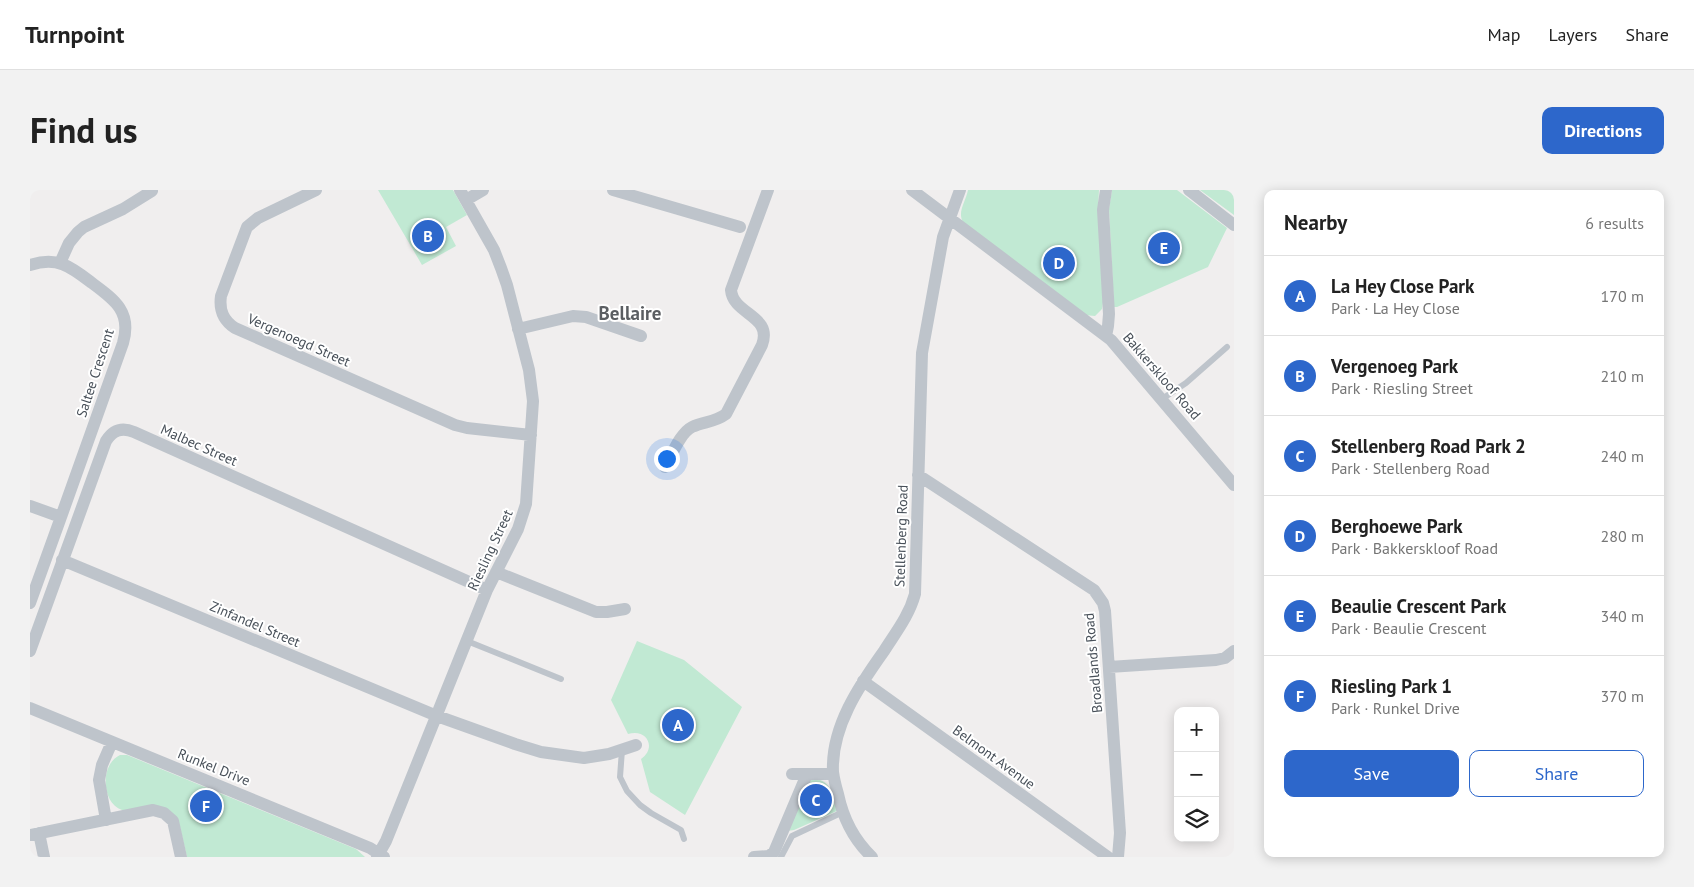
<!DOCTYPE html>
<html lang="en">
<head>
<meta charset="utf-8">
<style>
  :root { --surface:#fff; --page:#f2f2f2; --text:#222; --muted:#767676; --line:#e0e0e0; --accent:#2d67cb }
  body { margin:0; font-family:"PT Sans",sans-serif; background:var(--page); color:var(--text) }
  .controls { position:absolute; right:15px; bottom:15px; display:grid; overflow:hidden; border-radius:10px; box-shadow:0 2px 12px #0003 }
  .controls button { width:45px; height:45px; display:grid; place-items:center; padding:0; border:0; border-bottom:1px solid var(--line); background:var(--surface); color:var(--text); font:25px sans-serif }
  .you { position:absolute; left:636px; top:268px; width:18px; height:18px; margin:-12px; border:4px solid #fff; border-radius:50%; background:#1a73e8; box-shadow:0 0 0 8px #1a73e833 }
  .badge { display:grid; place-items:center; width:32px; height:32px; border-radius:50%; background:var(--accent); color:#fff; font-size:16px; font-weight:700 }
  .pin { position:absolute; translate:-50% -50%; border:2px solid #fff; box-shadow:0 1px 5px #0006 }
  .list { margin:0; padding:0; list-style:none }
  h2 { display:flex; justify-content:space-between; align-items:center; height:65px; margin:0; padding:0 20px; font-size:21px }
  h2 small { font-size:16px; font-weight:400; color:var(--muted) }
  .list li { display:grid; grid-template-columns:32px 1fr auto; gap:15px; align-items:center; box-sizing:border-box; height:80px; padding:0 20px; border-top:1px solid var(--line) }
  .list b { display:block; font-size:19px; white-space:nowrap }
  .list p { margin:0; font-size:16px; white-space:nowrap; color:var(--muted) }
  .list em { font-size:16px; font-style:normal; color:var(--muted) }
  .actions { display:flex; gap:10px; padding:15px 20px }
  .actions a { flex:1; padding:11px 0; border:1px solid var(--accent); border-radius:10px; text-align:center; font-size:18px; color:var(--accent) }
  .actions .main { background:var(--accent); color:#fff }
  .icon { flex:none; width:28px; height:28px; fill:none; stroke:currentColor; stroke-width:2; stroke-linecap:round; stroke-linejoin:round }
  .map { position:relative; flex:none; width:1204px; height:667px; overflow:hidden; border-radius:10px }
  header { display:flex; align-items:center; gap:30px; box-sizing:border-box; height:70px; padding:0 25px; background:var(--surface); border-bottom:1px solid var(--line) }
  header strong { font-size:24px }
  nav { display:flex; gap:28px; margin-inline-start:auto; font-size:18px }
  .intro { display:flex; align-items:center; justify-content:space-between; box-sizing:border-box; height:120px; padding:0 30px }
  h1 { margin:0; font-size:35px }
  .button { padding:12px 22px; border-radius:10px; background:var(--accent); color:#fff; font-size:18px; font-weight:700 }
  main { display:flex; gap:30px; padding:0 30px }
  aside { flex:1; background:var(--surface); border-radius:10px; box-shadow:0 2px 12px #0003 }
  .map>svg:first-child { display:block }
  .green { fill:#c1e9d3 }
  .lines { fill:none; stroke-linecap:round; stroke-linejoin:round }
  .service { stroke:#bec4cb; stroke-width:6 }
  .minor { stroke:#bec4cb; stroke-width:12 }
  .labels { text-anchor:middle; stroke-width:4; stroke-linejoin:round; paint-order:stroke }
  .street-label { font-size:14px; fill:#485059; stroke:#fff }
  .district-label { font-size:19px; font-weight:bold; fill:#5b5e62; stroke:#fff }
</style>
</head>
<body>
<header>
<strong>Turnpoint</strong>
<nav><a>Map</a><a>Layers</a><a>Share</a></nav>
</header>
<div class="intro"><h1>Find us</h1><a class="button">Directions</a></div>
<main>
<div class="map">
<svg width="1204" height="667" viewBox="0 0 1204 667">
  <rect width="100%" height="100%" fill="#f0eeee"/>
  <!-- green -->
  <path class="green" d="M348,0H423L437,25L416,37L426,56L392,75Z
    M938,0H1069L1068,19L1073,112L1072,119L1065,126L1054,125L933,32C927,22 936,11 938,0Z
    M1082,0H1147L1197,38L1178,77L1087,117H1084L1079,19Z
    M1170,0H1204V25Z
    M607,451L654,470L712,517L655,625L620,602L611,569C627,558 617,538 598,544L581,510Z
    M90,565H97L326,659L335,667H157L148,629L92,620C71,613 70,574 90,565Z
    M784,589C802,590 802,606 807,621L764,640L757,641L780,590Z"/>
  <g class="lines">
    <!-- service -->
    <path class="service" d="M1132,209L1156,193L1197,157
      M437,451L531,489
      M592,560L590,587L597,601L610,615L621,623L651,640L654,649
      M751,667L762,646L813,622"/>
    <!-- minor -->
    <path class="minor" d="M286,0L228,28L217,37L191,106C189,120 193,130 205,138L425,235L437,238L501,245
      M583,0L710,37
      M882,0L1081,150L1204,295
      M1076,0L1073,20L1079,124L1078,136L1076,146
      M1159,0L1204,35
      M436,10L453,0
      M30,73L39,53L48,42L54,37L93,19L122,1
      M0,75C28,66 41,77 62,93C85,110 102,122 93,153L31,327L0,316
      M488,139L543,126L556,127L611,146
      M635,277C642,265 650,243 662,237C674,231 684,233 696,224L732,155C743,125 703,125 701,100L738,0
      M888,285L1064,400L1073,413L1075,421L1090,643L1088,667
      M32,370L407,526L485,554L511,562L554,568L579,564L606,555
      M466,382L566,422H577L595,419
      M0,413L31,327
      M0,461L76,251C83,240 92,237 104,242L457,400
      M1079,477L1186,470L1195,468L1204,461
      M833,491L1078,667
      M0,518L340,658L354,667
      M762,584H803
      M76,630L69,590L72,575L82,552
      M9,643L14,667
      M0,645L123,620L134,623L143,631L151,667
      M347,667L356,651L457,400L488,339L496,314L503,211L499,180L477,95L471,78L464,60L430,0
      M724,667L739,666L744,662L777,584
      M842,667C824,650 813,628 808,604C806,597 804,589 803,582C801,537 829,496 854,461C866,442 879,426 885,404L892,163L913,47L930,0"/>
  </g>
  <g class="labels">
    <!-- street labels -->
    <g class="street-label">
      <text transform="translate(269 150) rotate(24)" y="5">Vergenoegd Street</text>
      <text transform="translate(65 183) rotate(-72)" y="5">Saltee Crescent</text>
      <text transform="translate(1132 186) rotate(49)" y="5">Bakkerskloof Road</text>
      <text transform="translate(169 255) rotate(24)" y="5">Malbec Street</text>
      <text transform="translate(871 346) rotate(-88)" y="5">Stellenberg Road</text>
      <text transform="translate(460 360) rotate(-65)" y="5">Riesling Street</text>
      <text transform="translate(225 434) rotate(23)" y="5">Zinfandel Street</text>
      <text transform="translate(1063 473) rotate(-95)" y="5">Broadlands Road</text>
      <text transform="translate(964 567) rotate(36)" y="5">Belmont Avenue</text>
      <text transform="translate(184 577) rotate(22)" y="5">Runkel Drive</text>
    </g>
    <!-- district labels -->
    <g class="district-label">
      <text x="600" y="130">Bellaire</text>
    </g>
  </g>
</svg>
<div class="controls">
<button>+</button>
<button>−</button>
<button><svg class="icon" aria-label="layers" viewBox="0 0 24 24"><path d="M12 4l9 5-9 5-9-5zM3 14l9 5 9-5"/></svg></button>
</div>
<div class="you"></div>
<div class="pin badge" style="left:648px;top:535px">A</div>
<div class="pin badge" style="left:398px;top:46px">B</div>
<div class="pin badge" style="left:786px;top:610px">C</div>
<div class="pin badge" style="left:1029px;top:73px">D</div>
<div class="pin badge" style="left:1134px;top:58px">E</div>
<div class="pin badge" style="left:176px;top:616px">F</div>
</div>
<aside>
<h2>Nearby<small>6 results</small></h2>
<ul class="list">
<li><span class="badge">A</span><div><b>La Hey Close Park</b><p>Park · La Hey Close</p></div><em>170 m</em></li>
<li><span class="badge">B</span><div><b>Vergenoeg Park</b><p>Park · Riesling Street</p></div><em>210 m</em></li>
<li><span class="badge">C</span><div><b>Stellenberg Road Park 2</b><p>Park · Stellenberg Road</p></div><em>240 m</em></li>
<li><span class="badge">D</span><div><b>Berghoewe Park</b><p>Park · Bakkerskloof Road</p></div><em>280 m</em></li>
<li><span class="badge">E</span><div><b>Beaulie Crescent Park</b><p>Park · Beaulie Crescent</p></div><em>340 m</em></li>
<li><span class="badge">F</span><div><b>Riesling Park 1</b><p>Park · Runkel Drive</p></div><em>370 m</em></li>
</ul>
<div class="actions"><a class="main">Save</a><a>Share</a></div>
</aside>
</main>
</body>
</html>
